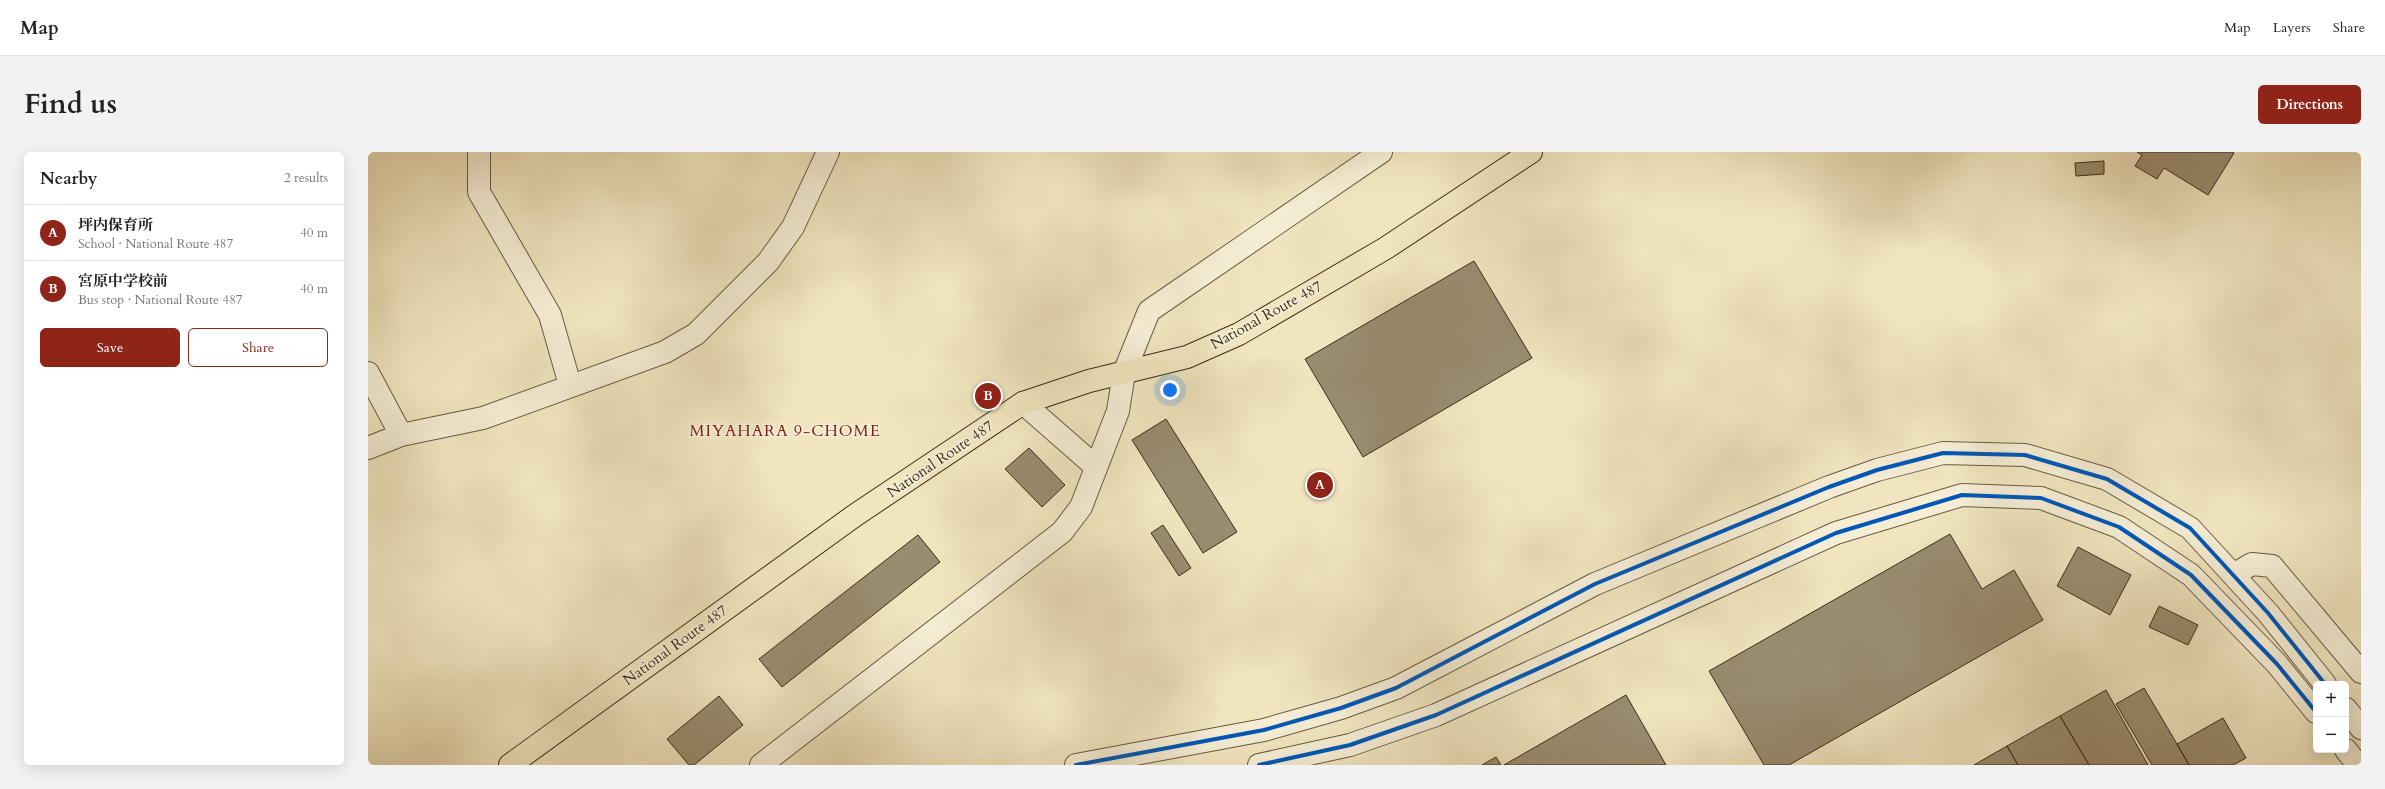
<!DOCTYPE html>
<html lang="en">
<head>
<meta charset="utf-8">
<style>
  :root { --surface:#fff; --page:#f2f2f2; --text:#222; --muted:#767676; --line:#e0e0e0; --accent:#8f2418 }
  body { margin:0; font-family:Cardo,"Noto Serif JP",serif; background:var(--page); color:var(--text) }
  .controls { position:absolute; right:12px; bottom:12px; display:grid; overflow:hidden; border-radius:6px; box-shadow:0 4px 16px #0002 }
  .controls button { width:36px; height:36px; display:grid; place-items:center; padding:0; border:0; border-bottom:1px solid var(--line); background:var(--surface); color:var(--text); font:20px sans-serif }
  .you { position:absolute; left:802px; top:238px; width:14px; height:14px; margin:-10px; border:3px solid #fff; border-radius:50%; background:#1a73e8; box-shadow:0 0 0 6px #1a73e833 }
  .badge { display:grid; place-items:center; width:26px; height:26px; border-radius:50%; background:var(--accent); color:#fff; font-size:13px; font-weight:700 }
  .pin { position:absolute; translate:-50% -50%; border:2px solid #fff; box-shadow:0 1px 4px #0006 }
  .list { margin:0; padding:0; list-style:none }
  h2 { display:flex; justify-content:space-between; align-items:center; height:52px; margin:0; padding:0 16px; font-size:17px }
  h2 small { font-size:13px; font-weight:400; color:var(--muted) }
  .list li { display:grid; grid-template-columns:26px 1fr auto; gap:12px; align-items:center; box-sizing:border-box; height:56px; padding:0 16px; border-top:1px solid var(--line) }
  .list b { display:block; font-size:15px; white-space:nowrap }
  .list p { margin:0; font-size:13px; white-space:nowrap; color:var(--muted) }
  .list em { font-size:13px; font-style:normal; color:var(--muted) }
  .actions { display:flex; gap:8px; padding:12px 16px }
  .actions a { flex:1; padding:9px 0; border:1px solid var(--accent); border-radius:6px; text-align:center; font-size:14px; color:var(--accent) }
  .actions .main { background:var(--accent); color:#fff }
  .map { position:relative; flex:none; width:1993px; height:613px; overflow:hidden; border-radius:6px }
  header { display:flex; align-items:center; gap:24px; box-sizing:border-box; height:56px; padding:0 20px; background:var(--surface); border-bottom:1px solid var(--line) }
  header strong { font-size:19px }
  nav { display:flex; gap:22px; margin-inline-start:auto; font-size:14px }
  .intro { display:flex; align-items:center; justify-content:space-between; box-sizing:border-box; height:96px; padding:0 24px }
  h1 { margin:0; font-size:28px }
  .button { padding:10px 18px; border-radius:6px; background:var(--accent); color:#fff; font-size:14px; font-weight:700 }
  main { display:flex; gap:24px; padding:0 24px }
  aside { flex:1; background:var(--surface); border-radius:6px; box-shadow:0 4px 16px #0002 }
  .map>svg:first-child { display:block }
  .building { fill:#998c70; stroke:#3b2c1a }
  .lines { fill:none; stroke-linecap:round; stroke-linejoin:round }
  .minor-casing { stroke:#685a43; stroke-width:24 }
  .highway-casing { stroke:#3b2c1a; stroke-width:24 }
  .minor { stroke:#f5eed5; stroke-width:22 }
  .highway { stroke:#f0e5bf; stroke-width:22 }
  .cycleway-casing { stroke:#f5eed5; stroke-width:6 }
  .cycleway { stroke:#0057b8; stroke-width:4 }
  .labels { text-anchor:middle; stroke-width:3.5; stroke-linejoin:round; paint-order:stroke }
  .street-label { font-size:15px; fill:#3b2c1a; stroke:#f5eed5 }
  .neighbourhood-label { font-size:16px; letter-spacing:1px; fill:#7a1f14; stroke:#f5eed5 }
</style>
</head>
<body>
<header>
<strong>Map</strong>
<nav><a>Map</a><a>Layers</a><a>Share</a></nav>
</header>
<div class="intro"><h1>Find us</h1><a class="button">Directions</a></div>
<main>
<aside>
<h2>Nearby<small>2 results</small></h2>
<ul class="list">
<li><span class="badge">A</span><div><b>坪内保育所</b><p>School · National Route 487</p></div><em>40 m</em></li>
<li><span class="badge">B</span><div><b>宮原中学校前</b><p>Bus stop · National Route 487</p></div><em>40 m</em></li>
</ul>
<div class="actions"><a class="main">Save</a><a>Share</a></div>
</aside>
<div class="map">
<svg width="1993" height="613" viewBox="0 0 1993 613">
  <rect width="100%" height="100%" fill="#f0e5bf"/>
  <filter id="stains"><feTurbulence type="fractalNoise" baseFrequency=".005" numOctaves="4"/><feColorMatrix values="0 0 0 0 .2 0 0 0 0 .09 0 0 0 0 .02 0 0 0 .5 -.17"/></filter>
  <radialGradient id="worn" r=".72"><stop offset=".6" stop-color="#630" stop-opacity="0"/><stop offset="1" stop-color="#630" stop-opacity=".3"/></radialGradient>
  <!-- building -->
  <path class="building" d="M1769,0H1865L1866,1L1840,43L1796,16L1789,27L1767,14L1774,3Z
    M1736,9V22L1708,24L1707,11Z
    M1106,109L1164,206L995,305L937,207Z
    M798,267L869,380L835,401L764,288Z
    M661,296L697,333L674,355L637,317Z
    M795,373L823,416L811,424L783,381Z
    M1582,382L1614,437L1646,418L1675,468L1421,613H1396L1341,519Z
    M550,383L572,410L414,535L391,507Z
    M1710,395L1763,423L1742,463L1689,434Z
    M1791,454L1830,473L1820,493L1781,475Z
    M1776,536L1809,592L1821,613H1784L1748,552Z
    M1738,538L1780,613H1721L1692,564Z
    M1258,543L1298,613H1136Z
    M351,544L375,573L326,613H321L299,587Z
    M1692,564L1721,613H1650L1639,594Z
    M1855,566L1878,606L1865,613H1821L1809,592Z
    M1639,594L1650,613H1606Z
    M1128,605L1133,613H1114Z"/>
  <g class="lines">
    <!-- minor casing -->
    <g class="minor-casing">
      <path id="minor" d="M111,0V40L182,163L202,233
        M0,221L33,283
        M655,251L728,315
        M0,296L33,283L115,266L297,200L328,182L400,110L425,75L460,0
        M1865,423L1884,412L1904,414L1993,520
        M1978,557L1993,576
        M1978,598L1990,613
        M393,613L694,380L713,355L750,259L756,221L781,159L1013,0
        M708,613L896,578L973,556L1028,536L1227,432L1461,335L1509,318L1575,301L1657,303L1739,327L1822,376L1900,461L1957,532
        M891,613L982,593L1068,563L1468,381L1594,343L1673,346L1751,375L1823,423L1909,512L1948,560"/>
    </g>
    <!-- highway casing -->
    <g class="highway-casing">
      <path id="highway" d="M142,613L486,364L655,251L721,229L819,205L871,182L1018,96L1163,0"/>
    </g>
    <!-- minor -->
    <use href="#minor" class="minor"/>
    <!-- highway -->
    <use href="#highway" class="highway"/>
    <!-- cycleway casing -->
    <g class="cycleway-casing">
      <path id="cycleway" d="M708,613L896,578L973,556L1028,536L1227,432L1461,335L1509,318L1575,301L1657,303L1739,327L1822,376L1900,461L1957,532
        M891,613L982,593L1068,563L1468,381L1594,343L1673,346L1751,375L1823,423L1909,512L1948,560"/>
    </g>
    <!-- cycleway -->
    <use href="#cycleway" class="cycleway"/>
  </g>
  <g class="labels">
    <!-- street labels -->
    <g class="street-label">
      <text transform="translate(898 163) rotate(-29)" y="5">National Route 487</text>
      <text transform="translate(572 307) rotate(-34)" y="5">National Route 487</text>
      <text transform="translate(307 493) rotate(-36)" y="5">National Route 487</text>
    </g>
    <!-- neighbourhood labels -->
    <g class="neighbourhood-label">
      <text x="417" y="284">MIYAHARA 9-CHOME</text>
    </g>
  </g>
  <rect width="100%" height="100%" filter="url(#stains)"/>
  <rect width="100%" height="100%" fill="url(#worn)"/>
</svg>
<div class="controls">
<button>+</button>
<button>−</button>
</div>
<div class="you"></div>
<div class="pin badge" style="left:952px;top:333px">A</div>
<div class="pin badge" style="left:620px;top:244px">B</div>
</div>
</main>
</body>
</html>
